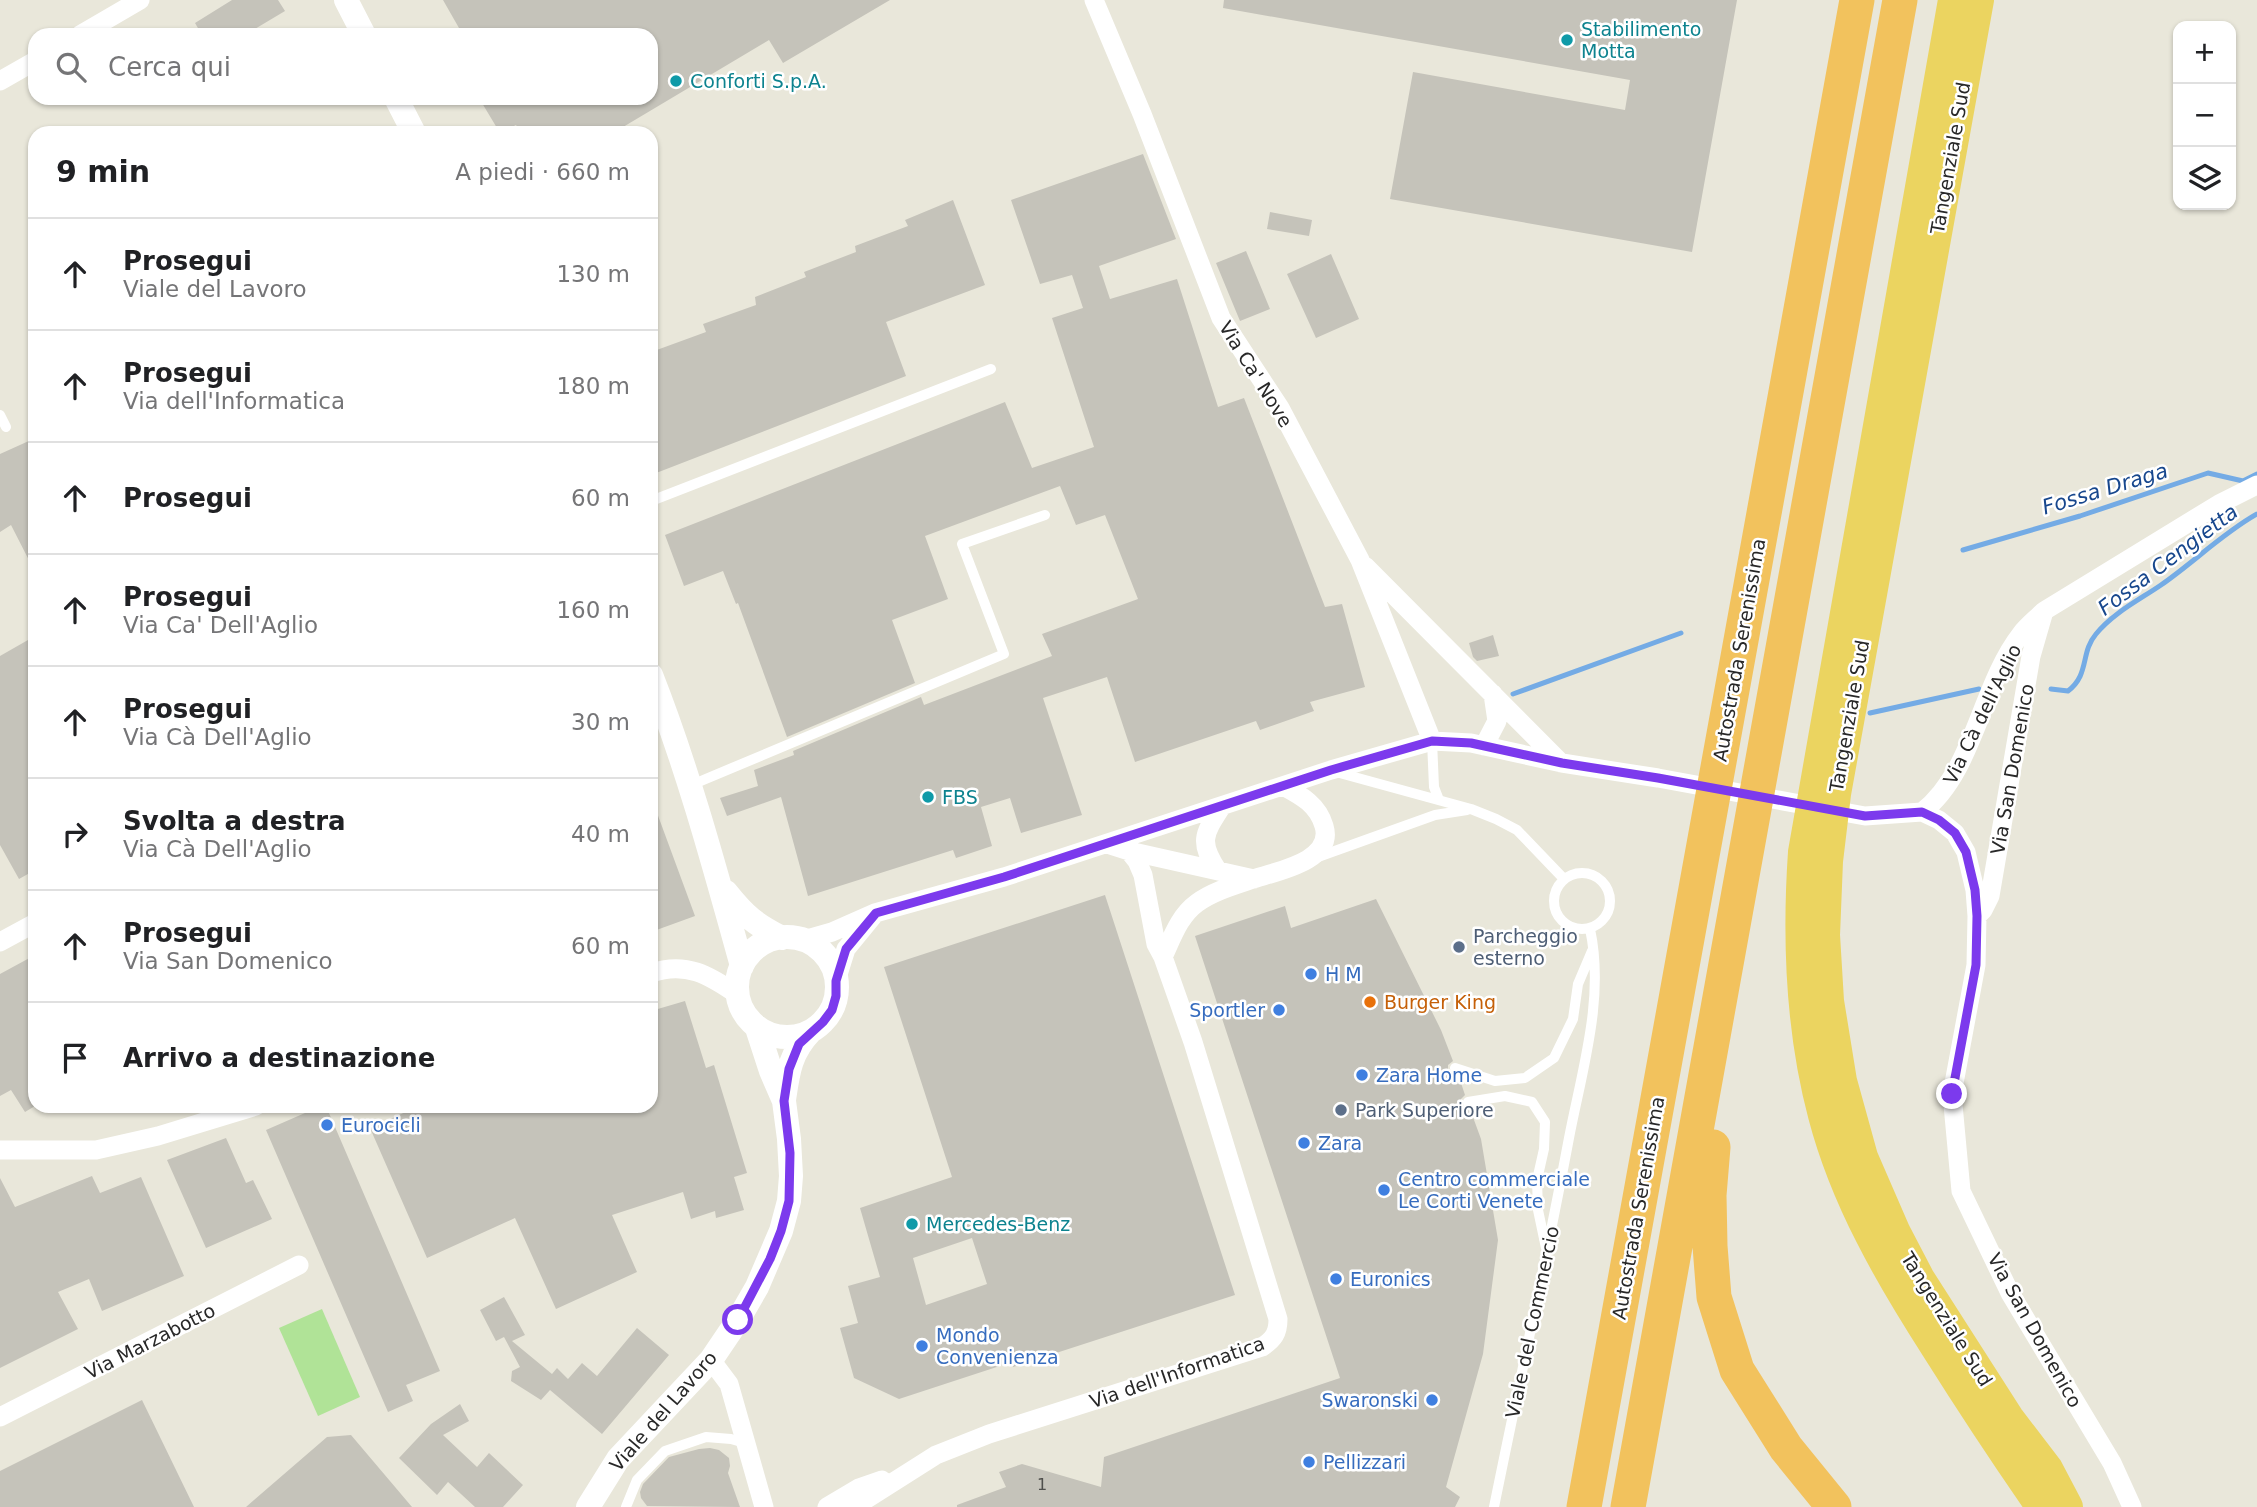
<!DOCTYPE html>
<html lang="it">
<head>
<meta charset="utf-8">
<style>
  :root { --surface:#fff; --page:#f6f6f6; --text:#202124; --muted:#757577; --line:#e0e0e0 }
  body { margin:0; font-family:"DejaVu Sans",sans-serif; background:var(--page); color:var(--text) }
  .controls { position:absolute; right:21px; top:21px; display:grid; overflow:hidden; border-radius:14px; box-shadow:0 2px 5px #0004 }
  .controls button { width:63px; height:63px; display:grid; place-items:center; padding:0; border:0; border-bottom:2px solid var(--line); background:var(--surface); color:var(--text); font:35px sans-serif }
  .stop { position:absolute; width:21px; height:21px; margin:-16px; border:5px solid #7c3aed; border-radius:50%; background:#fff }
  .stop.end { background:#7c3aed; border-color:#fff; box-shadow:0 2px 7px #0008 }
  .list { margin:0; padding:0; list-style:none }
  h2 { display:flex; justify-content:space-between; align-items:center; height:91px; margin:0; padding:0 28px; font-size:30px }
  h2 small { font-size:23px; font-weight:400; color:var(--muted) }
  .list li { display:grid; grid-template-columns:46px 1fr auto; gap:21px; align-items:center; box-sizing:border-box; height:112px; padding:0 28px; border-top:2px solid var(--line) }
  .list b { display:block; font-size:26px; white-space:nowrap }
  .list p { margin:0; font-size:23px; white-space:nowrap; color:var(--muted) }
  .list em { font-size:23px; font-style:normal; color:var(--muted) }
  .icon { flex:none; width:38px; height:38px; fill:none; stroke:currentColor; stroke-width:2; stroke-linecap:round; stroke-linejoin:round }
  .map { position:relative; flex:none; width:2257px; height:1507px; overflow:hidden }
  .search { position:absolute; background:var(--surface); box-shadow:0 2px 5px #0004; left:28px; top:28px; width:630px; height:77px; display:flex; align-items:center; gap:18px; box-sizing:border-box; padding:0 24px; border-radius:21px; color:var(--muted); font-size:26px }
  .panel { position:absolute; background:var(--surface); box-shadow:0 2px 5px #0004; left:28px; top:126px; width:630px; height:987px; border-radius:21px }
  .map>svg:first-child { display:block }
  .pitch { fill:#b0e397 }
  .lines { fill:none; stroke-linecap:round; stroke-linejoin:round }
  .stream { stroke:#74abe5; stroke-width:5 }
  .building { fill:#c5c3ba; fill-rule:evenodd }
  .service { stroke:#fff; stroke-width:10 }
  .minor { stroke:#fff; stroke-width:19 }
  .tertiary { stroke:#fff; stroke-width:24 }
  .trunk { stroke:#ebd460; stroke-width:32 }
  .motorway { stroke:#f2c25d; stroke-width:35 }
  .route { stroke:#7c3aed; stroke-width:9 }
  .culture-dot { fill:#0f9aa8; stroke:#fff; stroke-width:2.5 }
  .service-dot { fill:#5c6f8a; stroke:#fff; stroke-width:2.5 }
  .shop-dot { fill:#3f7fe0; stroke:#fff; stroke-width:2.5 }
  .food-dot { fill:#e8710a; stroke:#fff; stroke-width:2.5 }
  .labels { text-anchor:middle; stroke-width:5; stroke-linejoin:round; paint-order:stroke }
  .number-label { font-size:16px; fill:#4f4f4c }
  .culture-label { font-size:19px; fill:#0d838f; stroke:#fff; text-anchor:start }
  .street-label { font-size:19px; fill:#282828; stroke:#fff }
  .service-label { font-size:19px; fill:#4e5e75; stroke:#fff; text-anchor:start }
  .shop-label { font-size:19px; fill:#366cbe; stroke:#fff; text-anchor:start }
  .food-label { font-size:19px; fill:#c56008; stroke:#fff; text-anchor:start }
  .water-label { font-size:21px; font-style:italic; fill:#17478d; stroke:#fff }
</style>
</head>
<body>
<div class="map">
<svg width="2257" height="1507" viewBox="0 0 2257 1507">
  <rect width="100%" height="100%" fill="#e9e7da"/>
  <!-- pitch -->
  <path class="pitch" d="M322,1309L360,1397L318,1416L279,1328Z"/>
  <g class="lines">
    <!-- stream -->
    <path class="stream" d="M1963,550L2080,516L2208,473L2243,481L2257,474
      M2051,689L2068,691C2090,674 2080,653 2096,634C2113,613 2139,600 2161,585C2193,563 2223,533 2257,514
      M1513,694L1681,633
      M1870,713L1979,689"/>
  </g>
  <!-- building -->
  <path class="building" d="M232,0H278L285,11L245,35H202L195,23Z
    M443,0H890L783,63L769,40L613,133H521L516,125L500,133L479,98H651V35H463Z
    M1224,0H1737L1692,252L1390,199L1413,72L1625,110L1630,80L1223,8Z
    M1143,154L1176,239L1099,266L1110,299L1177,279L1218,407L1244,398L1325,607L1342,604L1365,687L1310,702L1314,711L1260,730L1256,721L1135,762L1107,677L1043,698L1082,815L1021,833L1010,798L981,807L992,846L956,858L953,850L808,896L781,797L727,816L720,798L758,786L754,770L794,755L793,751L921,697L924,705L1052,656L1042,634L1138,599L1105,515L1076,525L1060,486L925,536L948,599L892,620L915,683L787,737L738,603L736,604L723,571L684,586L665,535L1005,402L1032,468L1094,447L1052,318L1083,308L1072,275L1040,284L1011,200Z
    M953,200L985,285L886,322L906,376L651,475V359L656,357L654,351L706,332L703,324L756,305L755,297L806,277L804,272L856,252L855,246L908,226L905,220Z
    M1270,212L1312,220L1309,236L1267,229Z
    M1246,251L1270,309L1240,321L1216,263Z
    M1331,254L1359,319L1316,338L1287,274Z
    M31,440L35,448V572L11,525L0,532V454Z
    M1493,635L1499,656L1477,661L1473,657L1469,643Z
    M35,636V870L19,879L0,845V656Z
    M651,802H653L695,916L651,932Z
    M1105,895L1235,1295L1013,1367L1012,1362L899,1399L854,1378L840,1328L858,1323L848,1286L880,1277L860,1208L952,1177L884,967ZM972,1238L987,1284L926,1305L913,1258Z
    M1376,899L1441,1030L1453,1061L1448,1065V1070L1452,1075L1459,1077L1465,1095L1461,1099V1104L1465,1109H1470L1481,1139L1498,1240L1483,1354L1446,1487L1460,1497L1455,1507H957V1505L1006,1487L999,1472L1022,1464L1101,1487L1104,1457L1340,1378L1195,936L1285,906L1291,928Z
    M35,955V1106L25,1112L11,1090L0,1096V974Z
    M685,1001L706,1068L714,1065L747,1173L734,1177L744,1210L716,1218L715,1211L691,1219L683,1192L612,1215L637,1272L556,1309L515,1218L427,1258L370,1128L419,1106H651V1011Z
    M321,1106H326L440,1371L406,1385L413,1401L388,1412L266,1130Z
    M226,1138L246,1183L253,1180L272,1219L206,1248L167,1160Z
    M92,1176L100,1193L141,1177L184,1276L102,1311L89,1279L58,1292L78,1329L0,1368V1178L15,1207Z
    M504,1297L525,1335L512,1341L552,1374L557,1368L568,1379L582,1363L597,1376L637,1328L669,1355L602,1434L550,1390L541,1400L511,1381L512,1371L520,1367L504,1337L496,1341L480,1310Z
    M142,1400L194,1507H0V1471Z
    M460,1404L469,1421L443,1435L477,1467L489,1453L523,1485L503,1507H475L448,1482L437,1495L399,1458L431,1424Z
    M351,1435L412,1507H246L327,1437Z
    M710,1448L719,1450L729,1458L730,1466L728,1473L740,1507L647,1506L641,1498L640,1492L643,1484L669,1457L699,1449Z"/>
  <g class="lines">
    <!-- service -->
    <path class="service" d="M0,415L6,427
      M651,501L991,369
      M1432,741L1434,787L1439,800
      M1336,772L1471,809L1496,819L1517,830L1564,879
      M689,786L1004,654L962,544L1045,515
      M1318,857L1435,815L1467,810
      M1554 901a28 28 0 1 1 56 0a28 28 0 1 1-56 0Z
      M1455,1068L1495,1081L1525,1078L1554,1058L1573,1019L1578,984L1592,951
      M1468,1102L1505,1096L1532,1102L1545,1122L1544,1149L1537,1180L1538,1210L1546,1248
      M626,1507L637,1480L665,1451L706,1437L731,1439L745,1443
      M1494,1507C1519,1384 1546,1261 1569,1138C1582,1070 1605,998 1590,929"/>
    <!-- minor -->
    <path class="minor" d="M1094,0L1142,114L1221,318L1280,408L1360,560L1432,741
      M80,35L140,0
      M0,81L35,61
      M1365,566L1561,763
      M2044,611L2031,656L1990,896L1983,910L1977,916L1976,965L1952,1094L1961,1191L2010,1293L2112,1463L2132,1507
      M1484,746L1497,721L1493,694
      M1922,812C1974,772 1981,685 2021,634C2027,626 2036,619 2044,611L2219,504L2257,485
      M1129,851L1254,879
      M1218,871C1198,841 1204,834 1222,806
      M804,940L832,932L875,913L1004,877L1331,770L1432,741L1471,743L1562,763L1658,778L1865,816L1922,812L1939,820L1955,833L1966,852L1975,890L1977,916
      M0,942L35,923
      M1163,957C1172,938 1179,916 1197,903C1212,892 1232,886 1250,880C1273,872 1335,862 1324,826C1318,805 1302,796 1283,786
      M651,973C686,961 709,975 738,995
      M836,981L846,949L873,916
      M0,1150H96L158,1136L256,1106
      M711,1360L729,1384L764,1507
      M0,1417L299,1265
      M827,1507L859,1488L882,1480
      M854,1507L936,1455L989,1434L1262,1347C1274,1339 1278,1333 1278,1319L1193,1042L1163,957L1156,944L1143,875L1137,861L1129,851L1107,844"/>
    <!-- tertiary -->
    <path class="tertiary" d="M346,0L364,35
      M396,98L414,133
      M651,675C688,769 715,869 742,966
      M726,892C746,917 755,924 782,938
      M737 987a50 50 0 1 1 100 0a50 50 0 1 1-100 0Z
      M784,1100C788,1072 790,1053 811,1031
      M588,1507L618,1459L711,1360L738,1320L757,1287L781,1231L789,1201L791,1176L789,1139L784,1101L771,1071L757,1028"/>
    <!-- trunk -->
    <path class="trunk" d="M1954,0L1804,852C1798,940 1801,1029 1824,1115C1846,1199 1890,1275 1937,1348C1971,1402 2006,1455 2042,1507
      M1978,0L1835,794L1827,861L1824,935L1828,1001L1841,1081L1862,1157L1895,1233L1919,1279L2008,1418L2047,1469L2067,1507"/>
    <!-- motorway -->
    <path class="motorway" d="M1713,1147L1709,1195L1710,1246L1714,1297L1737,1370L1786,1448L1834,1507
      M1584,1507L1857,0
      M1628,1507L1900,0"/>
  </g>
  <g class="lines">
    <!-- route -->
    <path class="route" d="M738,1320L770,1259L781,1231L789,1201L790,1153L784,1101L789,1069L799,1044L823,1022L832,1010L836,996V981L846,949L876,913L1004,877L1331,770L1432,741L1471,743L1562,763L1658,778L1865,816L1922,812L1939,820L1955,833L1966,852L1975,890L1977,916L1976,965L1952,1094"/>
  </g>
  <!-- markers -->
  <g class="culture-dot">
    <circle cx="1567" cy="40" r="7"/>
    <circle cx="676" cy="81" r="7"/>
    <circle cx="928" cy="797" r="7"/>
    <circle cx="912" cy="1224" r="7"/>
  </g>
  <g class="service-dot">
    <circle cx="1459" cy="947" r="7"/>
    <circle cx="1341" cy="1110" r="7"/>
  </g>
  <g class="shop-dot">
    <circle cx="1311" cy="974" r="7"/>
    <circle cx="1279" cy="1010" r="7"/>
    <circle cx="1362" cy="1075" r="7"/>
    <circle cx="327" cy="1125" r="7"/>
    <circle cx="1304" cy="1143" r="7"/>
    <circle cx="1384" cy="1190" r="7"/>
    <circle cx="1336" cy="1279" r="7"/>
    <circle cx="922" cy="1346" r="7"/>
    <circle cx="1432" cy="1400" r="7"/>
    <circle cx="1309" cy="1462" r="7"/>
  </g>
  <circle class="food-dot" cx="1370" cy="1002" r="7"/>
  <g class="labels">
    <!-- number labels -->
    <g class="number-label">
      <text x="1042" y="1490">1</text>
    </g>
    <!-- culture labels -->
    <g class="culture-label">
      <text x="1581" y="36">Stabilimento<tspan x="1581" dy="22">Motta</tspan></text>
      <text x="690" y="88">Conforti S.p.A.</text>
      <text x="942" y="804">FBS</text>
      <text x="926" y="1231">Mercedes-Benz</text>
    </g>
    <!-- street labels -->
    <g class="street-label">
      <text transform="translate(1950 158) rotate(-80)" y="7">Tangenziale Sud</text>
      <text transform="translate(1256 374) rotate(58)" y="7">Via Ca' Nove</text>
      <text transform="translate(1739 650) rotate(-80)" y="7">Autostrada Serenissima</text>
      <text transform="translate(1982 714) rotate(-64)" y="7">Via Cà dell'Aglio</text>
      <text transform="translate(1849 716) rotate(-80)" y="7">Tangenziale Sud</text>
      <text transform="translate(2012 769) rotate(-80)" y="7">Via San Domenico</text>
      <text transform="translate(1638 1208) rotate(-80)" y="7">Autostrada Serenissima</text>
      <text transform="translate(1947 1319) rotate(58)" y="7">Tangenziale Sud</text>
      <text transform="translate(1532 1322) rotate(-78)" y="7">Viale del Commercio</text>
      <text transform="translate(2035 1330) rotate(61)" y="7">Via San Domenico</text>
      <text transform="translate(150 1341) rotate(-27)" y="7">Via Marzabotto</text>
      <text transform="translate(1177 1372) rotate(-19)" y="7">Via dell'Informatica</text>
      <text transform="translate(663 1411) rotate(-49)" y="7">Viale del Lavoro</text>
    </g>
    <!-- service labels -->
    <g class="service-label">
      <text x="1473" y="943">Parcheggio<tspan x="1473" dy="22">esterno</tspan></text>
      <text x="1355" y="1117">Park Superiore</text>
    </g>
    <!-- shop labels -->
    <g class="shop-label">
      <text x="1325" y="981">H M</text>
      <text x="1265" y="1017" text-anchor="end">Sportler</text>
      <text x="1376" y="1082">Zara Home</text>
      <text x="341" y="1132">Eurocicli</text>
      <text x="1318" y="1150">Zara</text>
      <text x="1398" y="1186">Centro commerciale<tspan x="1398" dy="22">Le Corti Venete</tspan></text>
      <text x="1350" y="1286">Euronics</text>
      <text x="936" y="1342">Mondo<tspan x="936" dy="22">Convenienza</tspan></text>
      <text x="1418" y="1407" text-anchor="end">Swaronski</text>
      <text x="1323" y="1469">Pellizzari</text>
    </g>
    <!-- food labels -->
    <g class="food-label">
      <text x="1384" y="1009">Burger King</text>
    </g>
    <!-- water labels -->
    <g class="water-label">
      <text transform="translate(2105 489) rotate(-17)" y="7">Fossa Draga</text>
      <text transform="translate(2168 560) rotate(-37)" y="7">Fossa Cengietta</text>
    </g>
  </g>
</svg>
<div class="controls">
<button>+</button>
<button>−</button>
<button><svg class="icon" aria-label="layers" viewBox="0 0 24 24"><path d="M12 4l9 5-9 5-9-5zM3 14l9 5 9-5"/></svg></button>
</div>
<div class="stop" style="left:738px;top:1320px"></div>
<div class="stop end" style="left:1952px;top:1094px"></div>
<div class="search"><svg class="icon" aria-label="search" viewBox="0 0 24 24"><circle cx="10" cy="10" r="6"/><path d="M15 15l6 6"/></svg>Cerca qui</div>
<section class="panel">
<h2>9 min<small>A piedi · 660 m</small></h2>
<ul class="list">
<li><svg class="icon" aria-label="ahead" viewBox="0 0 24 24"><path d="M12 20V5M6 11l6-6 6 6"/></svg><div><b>Prosegui</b><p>Viale del Lavoro</p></div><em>130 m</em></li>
<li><svg class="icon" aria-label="ahead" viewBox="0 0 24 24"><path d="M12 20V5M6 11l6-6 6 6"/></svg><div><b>Prosegui</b><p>Via dell'Informatica</p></div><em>180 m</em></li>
<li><svg class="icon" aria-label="ahead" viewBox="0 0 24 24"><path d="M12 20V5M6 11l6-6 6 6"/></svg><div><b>Prosegui</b></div><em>60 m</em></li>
<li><svg class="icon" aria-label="ahead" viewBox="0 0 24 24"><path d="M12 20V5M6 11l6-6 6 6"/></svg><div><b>Prosegui</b><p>Via Ca' Dell'Aglio</p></div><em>160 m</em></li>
<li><svg class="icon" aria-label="ahead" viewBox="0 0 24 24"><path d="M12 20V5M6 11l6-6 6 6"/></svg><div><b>Prosegui</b><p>Via Cà Dell'Aglio</p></div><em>30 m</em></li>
<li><svg class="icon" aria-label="right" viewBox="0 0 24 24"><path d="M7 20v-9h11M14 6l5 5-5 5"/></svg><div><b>Svolta a destra</b><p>Via Cà Dell'Aglio</p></div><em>40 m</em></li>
<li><svg class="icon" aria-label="ahead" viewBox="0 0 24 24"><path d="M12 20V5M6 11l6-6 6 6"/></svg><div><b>Prosegui</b><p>Via San Domenico</p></div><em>60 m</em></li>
<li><svg class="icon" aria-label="arrive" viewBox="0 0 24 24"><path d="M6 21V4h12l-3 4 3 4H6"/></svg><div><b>Arrivo a destinazione</b></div></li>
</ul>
</section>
</div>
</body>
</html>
